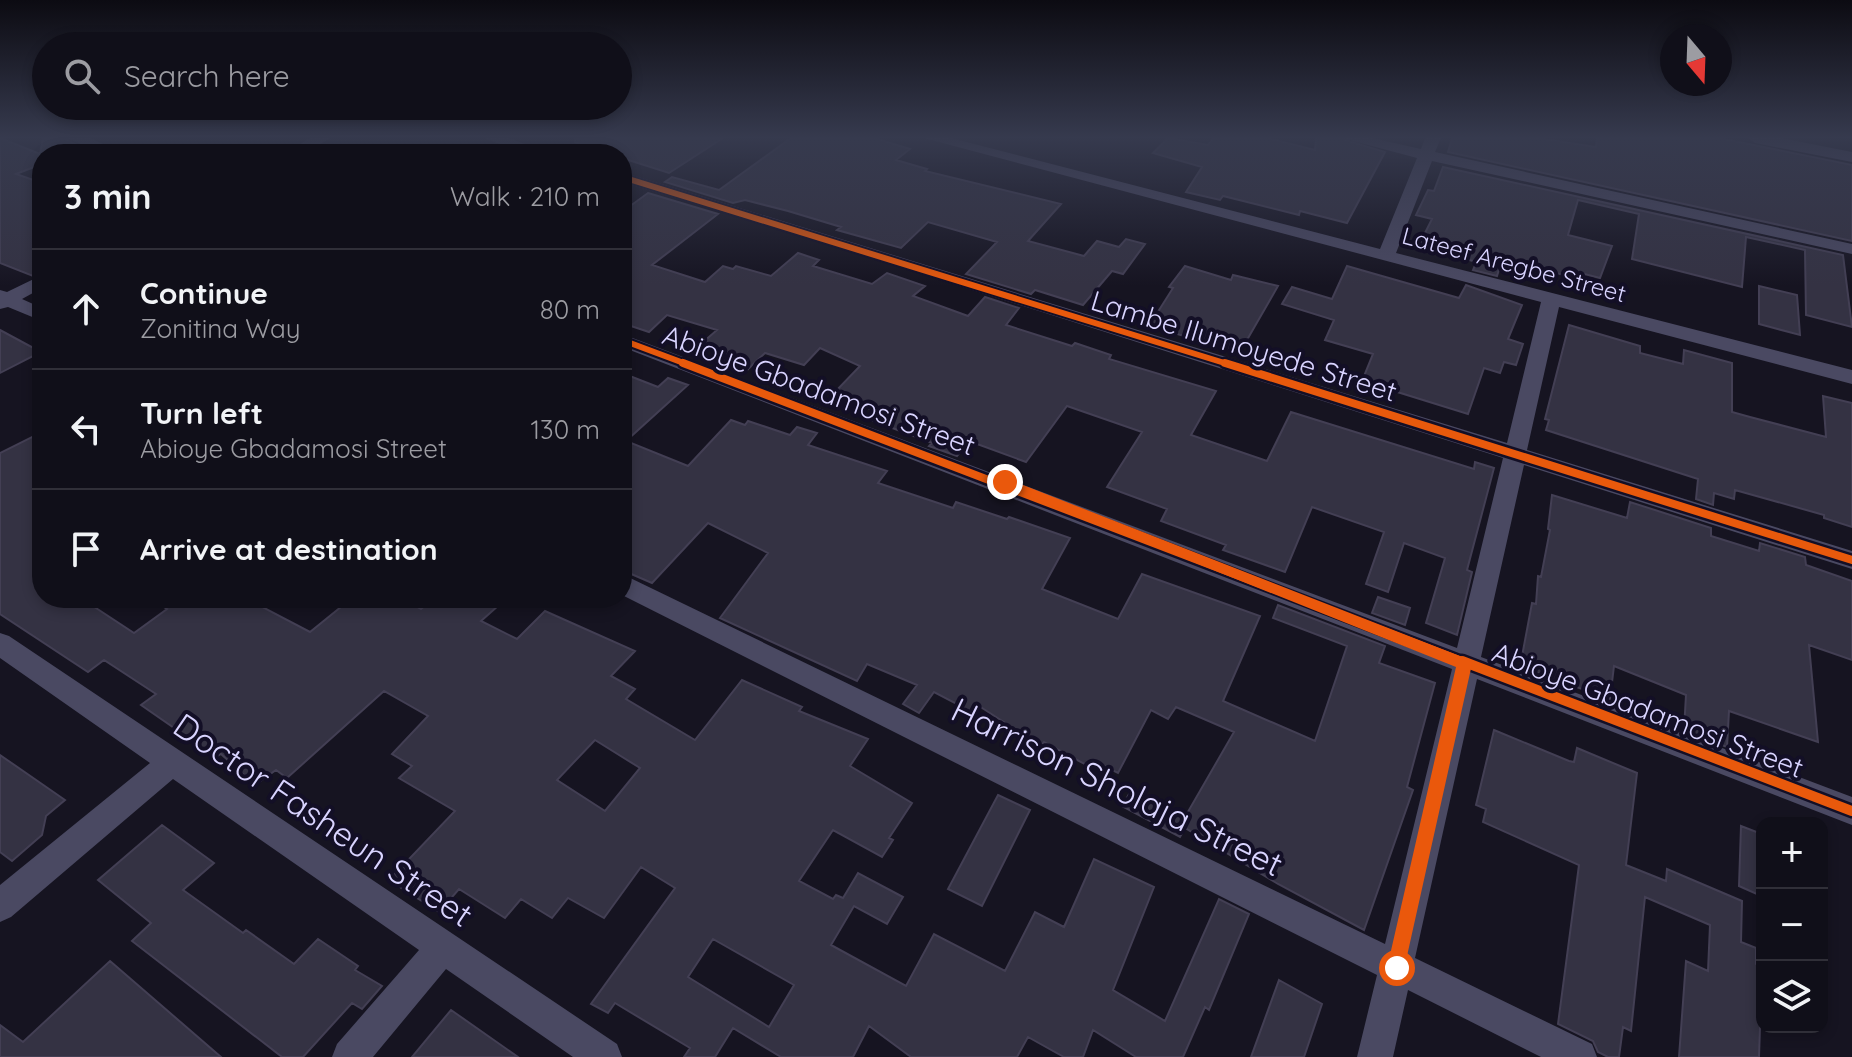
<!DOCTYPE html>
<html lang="en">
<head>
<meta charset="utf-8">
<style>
  :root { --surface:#100f19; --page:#191822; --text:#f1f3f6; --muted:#9c9ca2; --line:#302f38 }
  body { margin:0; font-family:Quicksand,sans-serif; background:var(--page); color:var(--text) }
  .controls { position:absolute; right:24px; bottom:24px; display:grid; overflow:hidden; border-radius:16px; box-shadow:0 4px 12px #0003 }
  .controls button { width:72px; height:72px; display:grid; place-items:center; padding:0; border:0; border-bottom:2px solid var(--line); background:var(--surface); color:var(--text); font:40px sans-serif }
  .compass { position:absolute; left:1660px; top:24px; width:72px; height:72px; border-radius:50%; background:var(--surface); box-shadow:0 4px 12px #0003; rotate:161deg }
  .stop { position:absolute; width:24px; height:24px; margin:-18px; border:6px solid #ea580c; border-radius:50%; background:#fff }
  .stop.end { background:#ea580c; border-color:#fff; box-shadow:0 2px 8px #0008 }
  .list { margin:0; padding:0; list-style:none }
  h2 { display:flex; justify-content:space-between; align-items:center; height:104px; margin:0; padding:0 32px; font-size:34px }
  h2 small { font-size:26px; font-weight:400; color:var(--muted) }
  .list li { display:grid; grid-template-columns:52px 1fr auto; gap:24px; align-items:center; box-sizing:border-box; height:120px; padding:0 32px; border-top:2px solid var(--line) }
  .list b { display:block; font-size:30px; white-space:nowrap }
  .list p { margin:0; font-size:26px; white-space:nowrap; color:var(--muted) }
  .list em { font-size:26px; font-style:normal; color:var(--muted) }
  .icon { flex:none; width:44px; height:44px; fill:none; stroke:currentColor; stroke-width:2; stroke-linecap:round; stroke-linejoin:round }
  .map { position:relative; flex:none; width:1852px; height:1057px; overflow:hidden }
  .search { position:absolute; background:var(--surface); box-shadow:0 4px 12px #0003; left:32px; top:32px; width:600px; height:88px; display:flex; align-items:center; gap:20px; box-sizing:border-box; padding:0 28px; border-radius:44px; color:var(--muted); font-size:30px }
  .panel { position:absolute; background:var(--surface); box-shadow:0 4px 12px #0003; left:32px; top:144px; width:600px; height:464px; border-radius:32px }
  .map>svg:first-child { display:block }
  .building { fill:#343243; stroke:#433f54; stroke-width:2; fill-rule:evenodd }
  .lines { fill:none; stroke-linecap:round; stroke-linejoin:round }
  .minor { fill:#4a4962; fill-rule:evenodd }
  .cycleway-far2-casing { stroke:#130f26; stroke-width:10 }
  .cycleway-far1-casing { stroke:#130f26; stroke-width:13 }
  .cycleway-casing { stroke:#130f26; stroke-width:15 }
  .cycleway-far2 { stroke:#e8590c; stroke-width:6 }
  .cycleway-far1 { stroke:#e8590c; stroke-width:8 }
  .cycleway { stroke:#e8590c; stroke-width:10 }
  .route { fill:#ea580c }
  .labels { text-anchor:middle; stroke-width:8; stroke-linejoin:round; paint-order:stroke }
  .far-street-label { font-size:24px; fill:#d9d4ff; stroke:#130f26 }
  .street-label { font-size:28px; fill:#d9d4ff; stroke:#130f26 }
  .near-street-label { font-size:34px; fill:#d9d4ff; stroke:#130f26 }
</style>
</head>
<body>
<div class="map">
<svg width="1852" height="1057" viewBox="0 0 1852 1057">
  <rect width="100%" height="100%" fill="#161421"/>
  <!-- building -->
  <path class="building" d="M0,138L40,154L43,138H64L80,147L64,154H42V164L16,174L42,183V272L33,276L0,263Z
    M575,138H723L669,173L622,158V154H610L575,142Z
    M791,138H874L910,149L896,160L927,169L925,171L1061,204L1028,241L1084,256L1097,241L1119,247L1126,239L1145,244L1123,274L1112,271L1083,305L1035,290L1031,294L966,274L997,242L928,222L901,248L837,230L841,227L788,211L745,200L733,203L665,182L672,177L719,190Z
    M1168,138L1208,145L1214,138H1267L1315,150L1316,138H1339L1385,152L1347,223L1300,211L1299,215L1223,196L1220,200L1186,192L1202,167L1153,153Z
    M1452,138H1537L1596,147L1597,138H1719L1852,165V241L1448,152Z
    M1443,167L1843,255L1852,327L1806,315L1805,250L1746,237L1742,287L1632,259L1639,214L1578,200L1568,235L1612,246L1600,278L1577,272V275L1564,272V275L1502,260L1497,276L1473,270L1476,263L1473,261L1424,248L1426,244L1420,243L1432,219L1416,215L1428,190L1434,191Z
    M648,193L718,214L652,265L705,282L723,266L733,269L736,266L771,276L798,253L819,260L813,266L872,284L887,273L925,286L913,296L968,316L985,297L1019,308L1006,325L1072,346L1075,343L1111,355L1109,359L1216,391L1191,435L1267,461L1291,412L1474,469L1475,462L1494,468L1467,570L1472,572L1457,635L1426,623L1445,558L1404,543L1388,592L1366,584L1384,532L1312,507L1285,572L1223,550L1226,545L1161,521L1167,509L1107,487L1142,432L1067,406L1026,462L969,441L957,456L929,446L932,443L874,421L882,413L832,395L860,366L820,348L804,365L765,353L745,372L721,364L731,355L701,344L717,330L667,315L649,332L622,323V212Z
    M1185,266L1231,280L1233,275L1278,286L1240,352L1149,326L1173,288L1169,287Z
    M1347,266L1459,298L1466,285L1522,305L1508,339L1523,344L1516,365L1504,362L1500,373L1484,368L1468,414L1362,381L1373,354L1325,340L1334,320L1282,304L1292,287L1332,299Z
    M1759,286L1797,295L1800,335L1759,324Z
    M1569,325L1640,346V353L1683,364L1684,350L1732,363V412L1750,417L1826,437L1823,396L1852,403V527L1824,518V515L1735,490L1734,499L1714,493L1713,505L1696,499L1698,479L1546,430L1549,420L1545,419Z
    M0,330L41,352L0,373Z
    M622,373L658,387L668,378L688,385L626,441L688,466L731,420L745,425L748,421L790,435L797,427L817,433L808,445L887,471L878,483L953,508L956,502L1007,519L1009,517L1070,538L1042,589L1118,619L1142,574L1260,616L1223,701L1315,741L1347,646L1273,618L1278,605L1385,646L1379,663L1435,683L1407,787L1413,790L1364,930L1278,884L1185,828L1180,837L1122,806L1132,789L1185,817L1234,732L1176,707L1168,719L1151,710L1118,773L1096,762L1092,768L1044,742L1041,746L979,706L974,713L934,692L919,713L903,704L917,685L867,664L857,681L720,618L768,553L708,523L652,583L622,570Z
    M42,432V598H110L96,608L134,633L167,609L149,598H245L310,632L352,598H402L421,609L434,598H507L481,621L517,639L545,611L635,651L611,676L635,689L626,699L695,740L742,680L802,707L799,711L868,739L850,766L912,803L889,838L893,840L882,857L833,830L799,881L833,899L836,895L843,898L858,873L903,897L887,924L854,906L831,945L906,986L934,934L1005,971L1035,912L1064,927L1094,859L1154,887L1113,990L1165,1021L1219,899L1249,914L1209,1010L1205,1007L1183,1057H1136L1093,1030L1083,1057H1064L1028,1037L1017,1057H911L869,1026L853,1057H781L733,1028L715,1057H684L690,1048L615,1003L608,1013L591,1004L675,888L641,867L604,918L568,898L552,918L521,899L505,918L459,889L439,912L389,880L455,811L399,778L412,766L392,754L428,716L384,691L287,778L276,770L255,785L221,754L216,757L141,705L156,694L104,660L88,672L0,614V453ZM595,740L640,768L605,811L557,780ZM713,939L794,985L769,1027L688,977Z
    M1552,495L1627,518L1630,502L1711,528V536L1759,551L1760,543L1805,557L1806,565L1852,581V660L1809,645L1818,742L1729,711L1727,747L1684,730L1686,695L1614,666L1610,699L1520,667L1532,603L1536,604L1538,576L1541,577L1550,530L1548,529Z
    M1378,597L1410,608L1405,625L1372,613Z
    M1494,730L1569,761L1574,762L1577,748L1637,773L1626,865L1666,881L1667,869L1742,901L1741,942L1756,948V964L1762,967L1759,1057H1679L1686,961L1708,971L1710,925L1645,897L1631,1031L1623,1027L1619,1057H1608L1598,1052L1593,1041L1558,1024L1579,865L1483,822L1486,809L1476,805Z
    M0,755L65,800L46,816L42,835L12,861L0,852Z
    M998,795L1030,810L982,906L948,889Z
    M162,825L214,863L183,890L243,933L246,930L294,964L318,939L358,966L355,970L382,986L362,1009L352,1003L303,1057H282L132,941L151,923L98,880Z
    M1741,826L1759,833V895L1739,886Z
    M110,961L221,1057H0V1025L23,1042Z
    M1279,980L1322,1004L1304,1057H1251Z
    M451,1010L518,1057H412Z"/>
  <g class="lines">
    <!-- minor -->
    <path class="minor" d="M67,138H90L125,154H103Z
      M310,138H330L304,154H284Z
      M484,138H509L551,154H527Z
      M924,138H951L1380,249L1417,158L1342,138H1372L1421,149L1425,138H1441L1435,152L1852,244V254L1432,161L1396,253L1852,370V384L1559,307L1527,450L1852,551V569L1524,465L1481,657L1852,797V825L1477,679L1415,958L1592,1044L1597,1057H1541L1408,990L1393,1057H1357L1377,975L622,595V574L1385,944L1452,669L622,347V334L1457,648L1503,458L827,244L622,182V172L1507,443L1541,302Z
      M1748,138H1781L1852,152V162L1755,143Z
      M42,275V288L22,299L42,308V321L8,307L0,309V290L7,292Z
      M0,633L9,636L617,1044L622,1057H573L446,969L373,1057H332L337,1044L419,950L173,779L11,917L0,922V885L150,763L0,658Z"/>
    <!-- cycleway-far2 casing -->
    <g class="cycleway-far2-casing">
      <path id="cycleway-far2" d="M622,177L1231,365
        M622,340L689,365"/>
    </g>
    <!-- cycleway-far1 casing -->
    <g class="cycleway-far1-casing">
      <path id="cycleway-far1" d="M683,363L1467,663
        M1225,363L1852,560"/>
    </g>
    <!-- cycleway casing -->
    <g class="cycleway-casing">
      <path id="cycleway" d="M1462,661L1852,811"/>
    </g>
    <!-- cycleway-far2 -->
    <use href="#cycleway-far2" class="cycleway-far2"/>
    <!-- cycleway-far1 -->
    <use href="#cycleway-far1" class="cycleway-far1"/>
    <!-- cycleway -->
    <use href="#cycleway" class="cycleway"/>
  </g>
  <!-- sky -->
  <linearGradient id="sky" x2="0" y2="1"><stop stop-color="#0c0b12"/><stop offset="0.48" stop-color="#363a4e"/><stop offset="1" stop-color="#363a4e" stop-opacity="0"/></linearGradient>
  <rect width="1852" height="286" fill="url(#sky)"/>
  <!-- route -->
  <path class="route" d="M1005,478L1470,660L1472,664L1403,974L1397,977L1390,974L1387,968L1456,667L1001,485V479Z"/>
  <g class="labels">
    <!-- far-street labels -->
    <g class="far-street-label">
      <text transform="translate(1514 265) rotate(15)" y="8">Lateef Aregbe Street</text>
    </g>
    <!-- street labels -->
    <g class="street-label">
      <text transform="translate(1244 346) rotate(17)" y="10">Lambe Ilumoyede Street</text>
      <text transform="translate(819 390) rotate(20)" y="10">Abioye Gbadamosi Street</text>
      <text transform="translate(1648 710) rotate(21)" y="10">Abioye Gbadamosi Street</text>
    </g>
    <!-- near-street labels -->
    <g class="near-street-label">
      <text transform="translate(1117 787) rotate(26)" y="12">Harrison Sholaja Street</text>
      <text transform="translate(323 820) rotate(34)" y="12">Doctor Fasheun Street</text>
    </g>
  </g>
</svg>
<div class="controls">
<button>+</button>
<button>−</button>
<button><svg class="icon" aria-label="layers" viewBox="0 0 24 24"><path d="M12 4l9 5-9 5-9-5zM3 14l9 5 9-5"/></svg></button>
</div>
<svg class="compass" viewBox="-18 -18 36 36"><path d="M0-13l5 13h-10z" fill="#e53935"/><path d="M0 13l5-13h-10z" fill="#9c9ca2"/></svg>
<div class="stop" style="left:1397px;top:968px"></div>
<div class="stop end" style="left:1005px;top:482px"></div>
<div class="search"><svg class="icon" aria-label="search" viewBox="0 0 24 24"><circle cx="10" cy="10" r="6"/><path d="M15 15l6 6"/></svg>Search here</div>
<section class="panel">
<h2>3 min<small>Walk · 210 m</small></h2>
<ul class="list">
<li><svg class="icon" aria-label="ahead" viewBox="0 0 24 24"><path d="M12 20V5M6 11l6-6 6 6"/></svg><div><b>Continue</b><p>Zonitina Way</p></div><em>80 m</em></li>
<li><svg class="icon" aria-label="left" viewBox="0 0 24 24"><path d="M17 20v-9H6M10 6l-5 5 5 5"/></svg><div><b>Turn left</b><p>Abioye Gbadamosi Street</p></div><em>130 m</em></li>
<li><svg class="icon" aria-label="arrive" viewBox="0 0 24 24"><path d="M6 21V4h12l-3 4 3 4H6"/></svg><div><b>Arrive at destination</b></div></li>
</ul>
</section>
</div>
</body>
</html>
